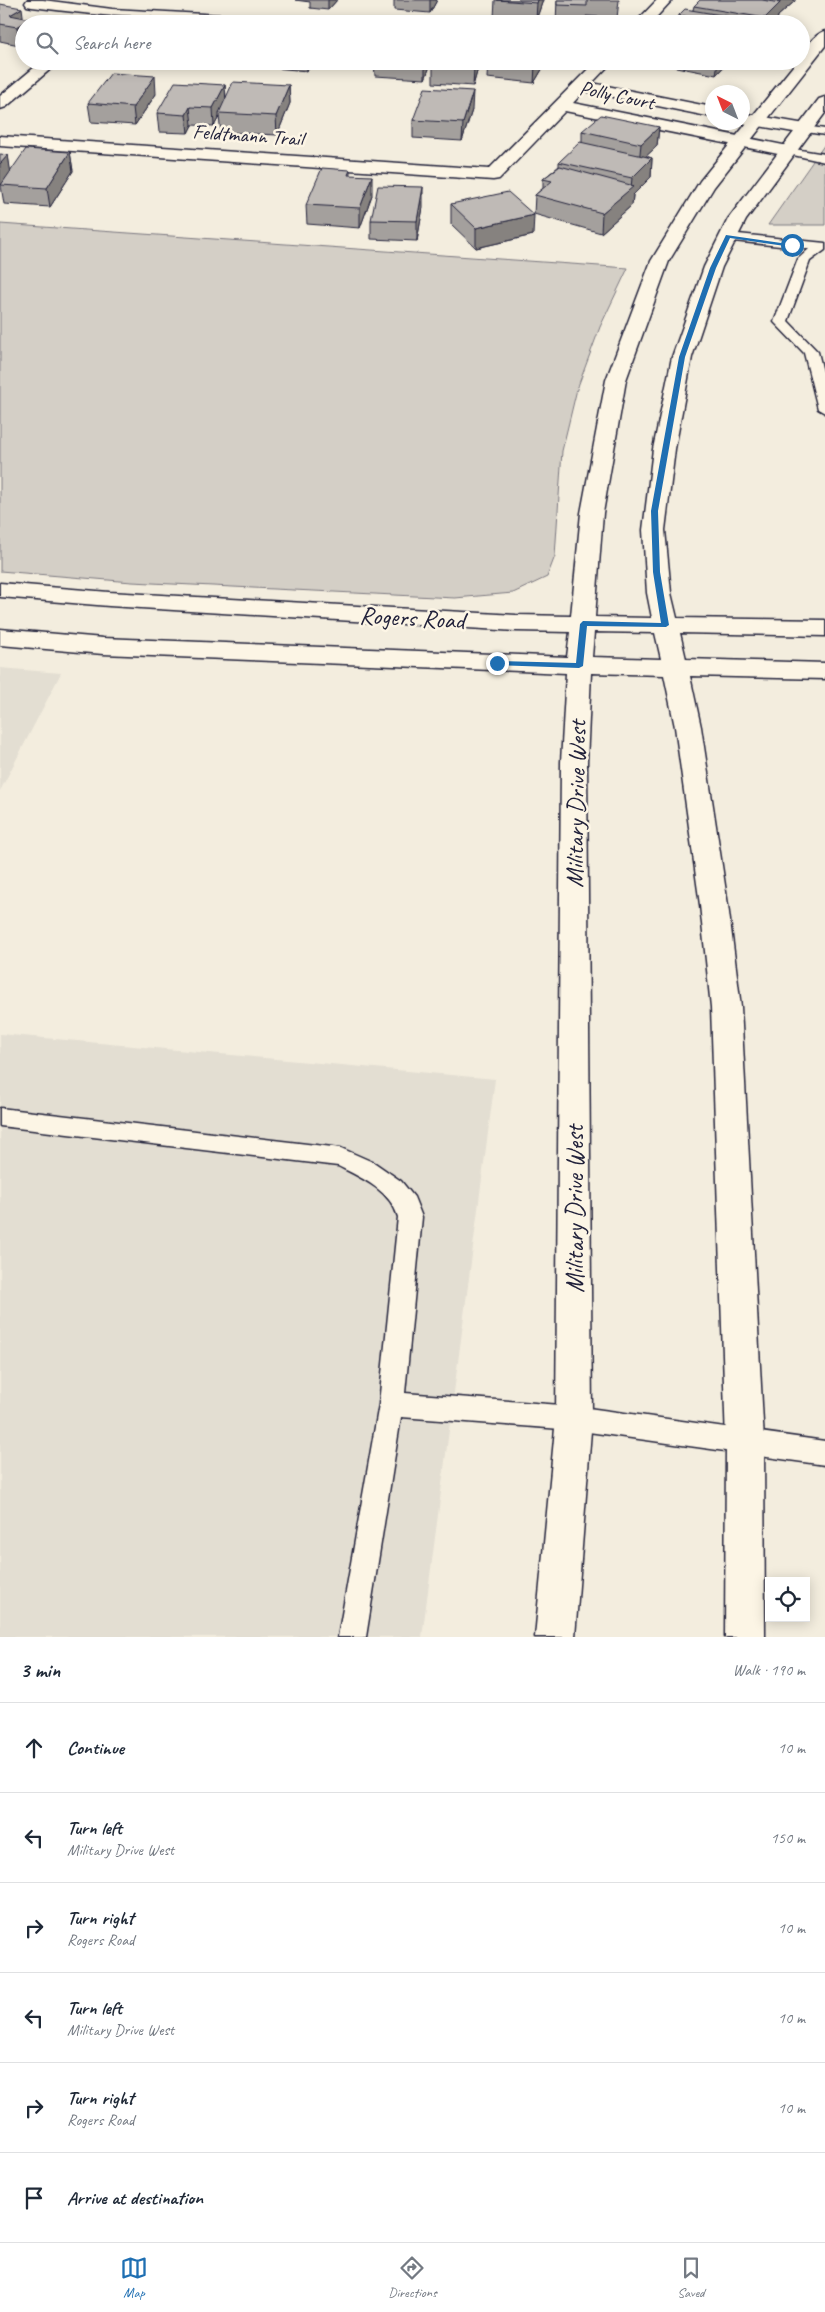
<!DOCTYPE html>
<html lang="en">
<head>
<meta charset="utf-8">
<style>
  :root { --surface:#fff; --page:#f2f2f3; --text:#1f2937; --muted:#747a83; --line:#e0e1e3; --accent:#1f6fb2 }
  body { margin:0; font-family:Caveat,sans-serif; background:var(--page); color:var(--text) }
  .controls { position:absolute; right:15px; bottom:15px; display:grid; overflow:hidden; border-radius:0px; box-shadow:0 2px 12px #0003 }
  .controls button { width:45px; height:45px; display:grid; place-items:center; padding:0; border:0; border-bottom:1px solid var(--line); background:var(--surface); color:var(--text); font:25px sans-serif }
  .compass { position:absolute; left:705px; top:85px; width:45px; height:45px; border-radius:50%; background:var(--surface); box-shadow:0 2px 12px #0003; rotate:318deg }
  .stop { position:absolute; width:15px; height:15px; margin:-11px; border:4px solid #1f6fb2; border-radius:50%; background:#fff }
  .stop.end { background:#1f6fb2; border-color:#fff; box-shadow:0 1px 5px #0008 }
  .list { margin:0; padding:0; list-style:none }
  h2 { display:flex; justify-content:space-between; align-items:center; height:65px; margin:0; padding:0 20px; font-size:21px }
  h2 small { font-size:16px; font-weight:400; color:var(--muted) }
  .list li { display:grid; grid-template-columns:32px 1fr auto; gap:15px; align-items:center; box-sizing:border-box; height:90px; padding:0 20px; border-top:1px solid var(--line) }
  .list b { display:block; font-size:19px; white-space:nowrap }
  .list p { margin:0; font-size:16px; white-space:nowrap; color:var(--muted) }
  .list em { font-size:16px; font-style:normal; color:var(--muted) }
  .icon { flex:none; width:28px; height:28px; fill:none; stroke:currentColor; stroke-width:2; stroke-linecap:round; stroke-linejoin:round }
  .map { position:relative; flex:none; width:825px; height:1637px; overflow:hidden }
  .search { position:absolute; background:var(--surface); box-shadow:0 2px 12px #0003; left:15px; right:15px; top:15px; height:55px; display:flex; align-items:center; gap:12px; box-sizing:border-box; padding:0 18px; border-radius:28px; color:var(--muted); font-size:19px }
  .sheet { height:605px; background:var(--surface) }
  nav { display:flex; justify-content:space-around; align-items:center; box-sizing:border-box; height:70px; border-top:1px solid var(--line); background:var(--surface); font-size:14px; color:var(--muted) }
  nav a { display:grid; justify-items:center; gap:2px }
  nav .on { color:var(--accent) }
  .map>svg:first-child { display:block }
  .built { fill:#e3ded2 }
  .green { fill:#d4cfc6; stroke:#7b7880 }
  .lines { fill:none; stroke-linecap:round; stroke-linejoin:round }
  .service-casing { stroke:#22223b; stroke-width:3 }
  .minor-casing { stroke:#22223b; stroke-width:3 }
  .secondary-casing { stroke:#22223b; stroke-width:3 }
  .service { fill:#fcf5e5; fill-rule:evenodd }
  .minor { fill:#fcf5e5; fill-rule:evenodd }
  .secondary { fill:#fcf5e5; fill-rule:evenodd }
  .wall { fill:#a4a09d; stroke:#22223b }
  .shaded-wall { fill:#86827f; stroke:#22223b }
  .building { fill:#bfbab6; stroke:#22223b }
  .route { fill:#1f6fb2 }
  .labels { text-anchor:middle; stroke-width:5; stroke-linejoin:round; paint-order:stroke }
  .far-street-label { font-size:21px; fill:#22223b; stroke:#fcf5e5 }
  .street-label { font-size:25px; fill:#22223b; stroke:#fcf5e5 }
</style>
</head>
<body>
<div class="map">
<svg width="825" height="1637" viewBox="0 0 825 1637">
  <rect width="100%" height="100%" fill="#f3edde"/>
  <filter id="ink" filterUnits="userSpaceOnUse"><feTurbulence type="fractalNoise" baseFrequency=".02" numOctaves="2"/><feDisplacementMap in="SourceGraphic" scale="10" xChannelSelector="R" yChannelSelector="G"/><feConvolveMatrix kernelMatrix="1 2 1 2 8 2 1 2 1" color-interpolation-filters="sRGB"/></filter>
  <g filter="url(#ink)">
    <!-- built -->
    <path class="built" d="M0,668L61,673L0,791Z
      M0,1034L495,1079L422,1637H0Z"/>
    <!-- green -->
    <path class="green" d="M825,144V225H768Z
      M0,224L628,268L600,327L577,389L562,451L555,556L547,577L513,593L455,598L132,582L0,571Z"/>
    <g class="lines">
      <!-- service casing -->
      <g class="service-casing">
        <path id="service" d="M805,126L825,129V135L801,131L799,129L801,127Z
          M788,148L825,154V162L784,153L782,151L784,149Z
          M728,233L825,243V250L810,261L788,321L818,352L825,380V413L818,409L804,353L774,322L798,259L809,249L724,240L722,237Z
          M0,1108L341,1148L375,1163L401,1181L414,1197L422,1217L405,1393L574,1406L825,1441V1465L574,1430L401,1417L366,1637H338L379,1404L398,1217C390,1190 362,1178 338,1166L0,1126Z"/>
      </g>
      <!-- minor casing -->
      <g class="minor-casing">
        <path id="minor" d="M27,0H43L112,9L296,19L303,24C212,24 123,19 32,7L27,6L25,3Z
          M657,0H672L650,24H634Z
          M42,61H60L6,107L0,109V96Z
          M596,61H613L592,83L712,107V117L584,91L573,103L788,146L794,147L797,151L794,155L788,156L565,111L499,179L493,180L0,146V136L489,169Z
          M742,113L805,124L811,125L813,129L811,133L805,134L742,123L740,122H742Z"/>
      </g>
      <!-- secondary casing -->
      <g class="secondary-casing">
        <path id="secondary" d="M825,31V46L714,187L669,261L626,380L603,513L595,617L652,618L647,593L643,530L653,449L672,357L704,267L728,219L819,99L825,97V113L746,220L722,267L692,357L675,449L665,530L671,593L677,618L825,620V636L680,633L686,659L825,663V679L690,676L701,727L728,905L741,1007L764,1442L765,1637H725L726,1442L711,1007L700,905L675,727L664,675L591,673L587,762L592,1418L575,1637H535L556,1418L561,762L566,673L103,654L0,645V629L103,638L567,657L570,632L516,631L109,606L0,597V583L109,592L516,615L571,616L581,513L606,380L651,261L700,181L797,61H801C801,51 815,34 825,31ZM594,632L655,633L661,659L592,657Z"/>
      </g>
      <!-- service -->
      <use href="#service" class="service"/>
      <!-- minor -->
      <use href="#minor" class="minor"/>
      <!-- secondary -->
      <use href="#secondary" class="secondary"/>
    </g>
    <!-- wall -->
    <path class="wall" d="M295,0H337L328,10L310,8V2Z
      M394,0H437L430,13L394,10Z
      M495,0H543L536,20L494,17Z
      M557,0H619L617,18L586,16V23L556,22Z
      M700,0H795V1L778,16L777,21L774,24H678L679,15L693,10L694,6Z
      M0,4L24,24V42L19,45L0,41Z
      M157,61H204L202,65L158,63Z
      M264,61H314L307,71L264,67Z
      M374,61H432L425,79L375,76Z
      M434,61H480L473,86L433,83V65Z
      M488,61H547L534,83L487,78Z
      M651,61H729L716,75L651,62Z
      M225,85L226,98L289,85L290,103L277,135L221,132L219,117L214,126L192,125L188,133L159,132L157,113Z
      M156,94L135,125L91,122L88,103Z
      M472,110L462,141L413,138V120Z
      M659,127L657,146L646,156L652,158L651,177L633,195L632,205L601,233L534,214L535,195L543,188V179L559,166V162L582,142V131Z
      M70,152L73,171L50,207L4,204L1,186H0L8,155L10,171Z
      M350,170V175L372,195L360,228L307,224L306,205Z
      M451,204L533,235L476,248L451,224Z
      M423,207L417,241L371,239V220Z"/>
    <!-- shaded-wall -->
    <path class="shaded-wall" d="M328,0H337L328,10Z
      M430,0H437L430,13Z
      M538,0H543L536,20L537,3Z
      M780,0H795V1L778,16L777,21L774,24H765V18L780,3Z
      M22,8L24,23L30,19L31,24H24V42L19,45L17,27L10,15Z
      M152,17L153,24H148Z
      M307,61H314L307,71Z
      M425,61H432L425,79Z
      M475,61H480L473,86L474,68Z
      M537,61H547L534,83L535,65Z
      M718,61H729L716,75Z
      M155,76L156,94L135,125L133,107Z
      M225,85L226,103L219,113V117L214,126L213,108Z
      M289,85L290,103L277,135L276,116Z
      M473,91L472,110L462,141L463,123Z
      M190,107L192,125L188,133L186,115Z
      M659,127L657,146L639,163L641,144Z
      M70,152L73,171L50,207L47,188Z
      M8,155L11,174L1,185L0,186V164Z
      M652,158L651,177L633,195L632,205L601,233L602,213L631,188L632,178Z
      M372,176V195L360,228V208Z
      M423,187V207L417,241V221Z
      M534,215L533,235L476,248V228Z"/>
    <!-- building -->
    <path class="building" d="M497,0H538L537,3Z
      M557,0H587V6L557,5Z
      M700,0H762L780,3L765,18L694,6Z
      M0,4L22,8L10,15L30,19L17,27L0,24Z
      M685,9L744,19L740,24H690L695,18L679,15Z
      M112,15L152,17L148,24H107Z
      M170,18L214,20L212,24H167Z
      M434,61H475L474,68L433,65Z
      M502,61H537L535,65Z
      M111,73L155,76L133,107L88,103Z
      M175,82L225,85L213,108L190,107L186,115L157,113Z
      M233,82L289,85L276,116L219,113Z
      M425,88L473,91L463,123L413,120Z
      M601,115L659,127L641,144L582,131Z
      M580,142L652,158L632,178L559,162Z
      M26,149L70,152L47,188L1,185Z
      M0,154L8,155L0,164Z
      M560,166L634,186L602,213L535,195L552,181L543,179Z
      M322,168L350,170L348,175L372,176L360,208L306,205Z
      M378,186L423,187L417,221L371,220Z
      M508,192L534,215L476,228L451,204Z"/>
  </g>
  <!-- route -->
  <path class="route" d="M726,235L795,245L792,247L730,238L716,268L685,357L658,511L660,572L669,625L666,627L587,626L583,666L579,668L494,665L493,663L497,661L576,663L580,624L583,621L661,623L653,572L651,511L679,357L710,268Z"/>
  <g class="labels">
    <!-- far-street labels -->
    <g class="far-street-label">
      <text transform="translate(617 95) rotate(12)" y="7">Polly Court</text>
      <text transform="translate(248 135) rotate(4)" y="7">Feldtmann Trail</text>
    </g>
    <!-- street labels -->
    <g class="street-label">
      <text transform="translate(412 617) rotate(3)" y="9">Rogers Road</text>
      <text transform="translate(575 804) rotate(-89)" y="9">Military Drive West</text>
      <text transform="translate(574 1209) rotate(-90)" y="9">Military Drive West</text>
    </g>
  </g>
</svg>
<div class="controls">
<button><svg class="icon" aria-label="locate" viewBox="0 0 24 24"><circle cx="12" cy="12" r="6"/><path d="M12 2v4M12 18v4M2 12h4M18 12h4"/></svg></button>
</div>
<svg class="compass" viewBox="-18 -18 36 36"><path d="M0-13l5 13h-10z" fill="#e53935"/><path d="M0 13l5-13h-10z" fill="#747a83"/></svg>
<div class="stop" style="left:792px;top:245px"></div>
<div class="stop end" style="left:497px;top:663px"></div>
<div class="search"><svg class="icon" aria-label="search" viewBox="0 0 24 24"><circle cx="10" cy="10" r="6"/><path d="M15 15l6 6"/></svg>Search here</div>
</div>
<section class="sheet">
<h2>3 min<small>Walk · 190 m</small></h2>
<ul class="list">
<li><svg class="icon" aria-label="ahead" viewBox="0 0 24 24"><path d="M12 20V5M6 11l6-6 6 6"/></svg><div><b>Continue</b></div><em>10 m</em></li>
<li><svg class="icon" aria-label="left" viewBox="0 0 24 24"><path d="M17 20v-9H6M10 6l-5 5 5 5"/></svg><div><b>Turn left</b><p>Military Drive West</p></div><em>150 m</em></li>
<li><svg class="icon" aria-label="right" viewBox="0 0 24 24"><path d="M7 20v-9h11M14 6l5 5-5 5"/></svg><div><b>Turn right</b><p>Rogers Road</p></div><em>10 m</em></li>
<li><svg class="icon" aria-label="left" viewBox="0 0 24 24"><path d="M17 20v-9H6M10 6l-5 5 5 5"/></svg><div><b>Turn left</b><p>Military Drive West</p></div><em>10 m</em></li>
<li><svg class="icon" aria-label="right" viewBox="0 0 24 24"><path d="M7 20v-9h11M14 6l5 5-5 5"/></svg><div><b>Turn right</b><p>Rogers Road</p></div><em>10 m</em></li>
<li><svg class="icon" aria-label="arrive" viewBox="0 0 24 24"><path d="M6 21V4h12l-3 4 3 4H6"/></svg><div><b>Arrive at destination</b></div></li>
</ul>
</section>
<nav>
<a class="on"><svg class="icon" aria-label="map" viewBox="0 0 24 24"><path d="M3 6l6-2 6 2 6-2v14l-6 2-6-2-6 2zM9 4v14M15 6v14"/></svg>Map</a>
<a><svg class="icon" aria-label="directions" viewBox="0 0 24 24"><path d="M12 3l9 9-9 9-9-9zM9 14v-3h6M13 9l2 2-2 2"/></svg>Directions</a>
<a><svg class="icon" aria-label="saved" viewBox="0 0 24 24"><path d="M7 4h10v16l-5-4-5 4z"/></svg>Saved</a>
</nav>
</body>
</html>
